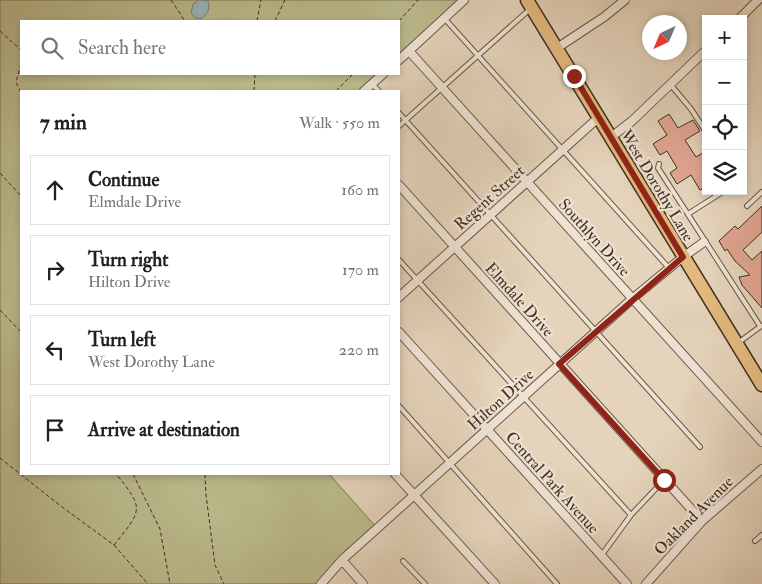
<!DOCTYPE html>
<html lang="en">
<head>
<meta charset="utf-8">
<style>
  :root { --surface:#fff; --page:#f2f2f2; --text:#202124; --muted:#757577; --line:#e0e0e0 }
  body { margin:0; font-family:"IM FELL Double Pica",serif; background:var(--page); color:var(--text) }
  .controls { position:absolute; right:15px; top:15px; display:grid; overflow:hidden; border-radius:0px; box-shadow:0 2px 8px #0003 }
  .controls button { width:45px; height:45px; display:grid; place-items:center; padding:0; border:0; border-bottom:1px solid var(--line); background:var(--surface); color:var(--text); font:25px sans-serif }
  .compass { position:absolute; left:642px; top:15px; width:45px; height:45px; border-radius:50%; background:var(--surface); box-shadow:0 2px 8px #0003; rotate:224deg }
  .stop { position:absolute; width:15px; height:15px; margin:-11px; border:4px solid #8f2418; border-radius:50%; background:#fff }
  .stop.end { background:#8f2418; border-color:#fff; box-shadow:0 1px 5px #0008 }
  .list { margin:0; padding:0; list-style:none }
  h2 { display:flex; justify-content:space-between; align-items:center; height:65px; margin:0; padding:0 20px; font-size:21px }
  h2 small { font-size:16px; font-weight:400; color:var(--muted) }
  .list li { display:grid; grid-template-columns:32px 1fr auto; gap:15px; align-items:center; box-sizing:border-box; height:70px; margin:0 10px 10px; padding:0 10px; border:1px solid var(--line); border-radius:0px }
  .list b { display:block; font-size:19px; white-space:nowrap }
  .list p { margin:0; font-size:16px; white-space:nowrap; color:var(--muted) }
  .list em { font-size:16px; font-style:normal; color:var(--muted) }
  .icon { flex:none; width:28px; height:28px; fill:none; stroke:currentColor; stroke-width:2; stroke-linecap:round; stroke-linejoin:round }
  .map { position:relative; flex:none; width:762px; height:584px; overflow:hidden }
  .search { position:absolute; background:var(--surface); box-shadow:0 2px 8px #0003; left:20px; top:20px; width:380px; height:55px; display:flex; align-items:center; gap:12px; box-sizing:border-box; padding:0 18px; border-radius:0px; color:var(--muted); font-size:19px }
  .panel { position:absolute; background:var(--surface); box-shadow:0 2px 8px #0003; left:20px; top:90px; width:380px; height:385px; border-radius:0px }
  .map>svg:first-child { display:block }
  .green { fill:#bbbb8c; stroke:#7e7456 }
  .water { fill:#98b7b7; stroke:#75807b }
  .building { fill:#e2a693; stroke:#412e21 }
  .lines { fill:none; stroke-linecap:round; stroke-linejoin:round }
  .service-casing { stroke:#6a5848; stroke-width:6 }
  .minor-casing { stroke:#6a5848; stroke-width:10 }
  .primary-casing { stroke:#412e21; stroke-width:15 }
  .path { stroke:#412e21; stroke-width:1; stroke-dasharray:4 2.5; stroke-linecap:butt }
  .service { stroke:#eee3d3; stroke-width:4 }
  .minor { stroke:#eee3d3; stroke-width:8 }
  .primary { stroke:#e2ba7e; stroke-width:12 }
  .route { stroke:#8f2418; stroke-width:6 }
  .labels { text-anchor:middle; stroke-width:4.5; stroke-linejoin:round; paint-order:stroke }
  .street-label { font-size:16px; fill:#412e21; stroke:#eee3d3 }
</style>
</head>
<body>
<div class="map">
<svg width="762" height="584" viewBox="0 0 762 584">
  <rect width="100%" height="100%" fill="#e5d4bb"/>
  <filter id="stains"><feTurbulence type="fractalNoise" baseFrequency=".004" numOctaves="4"/><feColorMatrix values="0 0 0 0 .2 0 0 0 0 .09 0 0 0 0 .02 0 0 0 .5 -.17"/></filter>
  <radialGradient id="worn" r=".72"><stop offset=".6" stop-color="#630" stop-opacity="0"/><stop offset="1" stop-color="#630" stop-opacity=".3"/></radialGradient>
  <!-- green -->
  <path class="green" d="M0,0H464L399,60V21H21V74H383L364,91H21V474H329L377,528L321,584H0Z"/>
  <!-- water -->
  <path class="water" d="M199,0L208,1C211,8 207,16 200,19L195,18L191,13L193,4Z"/>
  <!-- building -->
  <path class="building" d="M669,114L678,128L693,120L700,131L685,140L696,157L706,151V167L703,168L706,173V187L700,190L691,175L677,184L670,173L677,168L667,151L660,155L653,144L667,135L658,121Z
    M762,206V232L743,250L752,260L762,251V308L742,285L739,277L750,275L735,261L727,249L725,251L719,241L735,226L738,229Z"/>
  <g class="lines">
    <!-- service casing -->
    <g class="service-casing">
      <path id="service" d="M445,19L669,268
        M372,84L379,91
        M670,84L691,109L706,132
        M399,113L700,447
        M399,126L530,9
        M659,164L658,168L760,326
        M747,206L762,192
        M688,214L724,191
        M399,260L631,515L601,556
        M738,343L761,326
        M399,406L557,584
        M631,515L664,480
        M755,541L762,535
        M403,561L425,584"/>
    </g>
    <!-- minor casing -->
    <g class="minor-casing">
      <path id="minor" d="M739,19L758,0
        M557,48L604,17L625,0
        M409,51L762,442
        M399,60L464,0
        M364,91L383,74
        M610,138L632,121L706,50
        M399,185L702,521
        M399,297L598,118
        M399,332L627,584
        M395,474L495,584
        M342,560L363,584
        M321,584L342,560L632,299L683,257L704,242
        M646,584L702,521L762,469"/>
    </g>
    <!-- primary casing -->
    <g class="primary-casing">
      <path id="primary" d="M527,0L762,385"/>
    </g>
    <!-- path -->
    <path class="path" d="M171,0L185,21
      M257,21L261,0
      M275,21L285,0
      M399,21L418,0
      M0,31L21,50
      M21,64L16,82L21,93
      M254,91L255,74
      M336,91L353,74
      M0,173L21,196
      M0,310L21,332
      M0,458L62,507L114,545C142,510 145,509 116,474
      M133,474L160,529L170,584
      M205,474L206,495L215,565L224,584
      M114,545L148,584"/>
    <!-- service -->
    <use href="#service" class="service"/>
    <!-- minor -->
    <use href="#minor" class="minor"/>
    <!-- primary -->
    <use href="#primary" class="primary"/>
  </g>
  <g class="lines">
    <!-- route -->
    <path class="route" d="M574,76L683,257L559,364L664,480"/>
  </g>
  <g class="labels">
    <!-- street labels -->
    <g class="street-label">
      <text transform="translate(658 185) rotate(59)" y="6">West Dorothy Lane</text>
      <text transform="translate(489 197) rotate(-42)" y="6">Regent Street</text>
      <text transform="translate(595 237) rotate(48)" y="6">Southlyn Drive</text>
      <text transform="translate(520 299) rotate(48)" y="6">Elmdale Drive</text>
      <text transform="translate(500 399) rotate(-42)" y="6">Hilton Drive</text>
      <text transform="translate(553 482) rotate(48)" y="6">Central Park Avenue</text>
      <text transform="translate(693 515) rotate(-45)" y="6">Oakland Avenue</text>
    </g>
  </g>
  <rect width="100%" height="100%" filter="url(#stains)"/>
  <rect width="100%" height="100%" fill="url(#worn)"/>
</svg>
<div class="controls">
<button>+</button>
<button>−</button>
<button><svg class="icon" aria-label="locate" viewBox="0 0 24 24"><circle cx="12" cy="12" r="6"/><path d="M12 2v4M12 18v4M2 12h4M18 12h4"/></svg></button>
<button><svg class="icon" aria-label="layers" viewBox="0 0 24 24"><path d="M12 4l9 5-9 5-9-5zM3 14l9 5 9-5"/></svg></button>
</div>
<svg class="compass" viewBox="-18 -18 36 36"><path d="M0-13l5 13h-10z" fill="#e53935"/><path d="M0 13l5-13h-10z" fill="#757577"/></svg>
<div class="stop" style="left:664px;top:480px"></div>
<div class="stop end" style="left:574px;top:76px"></div>
<div class="search"><svg class="icon" aria-label="search" viewBox="0 0 24 24"><circle cx="10" cy="10" r="6"/><path d="M15 15l6 6"/></svg>Search here</div>
<section class="panel">
<h2>7 min<small>Walk · 550 m</small></h2>
<ul class="list">
<li><svg class="icon" aria-label="ahead" viewBox="0 0 24 24"><path d="M12 20V5M6 11l6-6 6 6"/></svg><div><b>Continue</b><p>Elmdale Drive</p></div><em>160 m</em></li>
<li><svg class="icon" aria-label="right" viewBox="0 0 24 24"><path d="M7 20v-9h11M14 6l5 5-5 5"/></svg><div><b>Turn right</b><p>Hilton Drive</p></div><em>170 m</em></li>
<li><svg class="icon" aria-label="left" viewBox="0 0 24 24"><path d="M17 20v-9H6M10 6l-5 5 5 5"/></svg><div><b>Turn left</b><p>West Dorothy Lane</p></div><em>220 m</em></li>
<li><svg class="icon" aria-label="arrive" viewBox="0 0 24 24"><path d="M6 21V4h12l-3 4 3 4H6"/></svg><div><b>Arrive at destination</b></div></li>
</ul>
</section>
</div>
</body>
</html>
